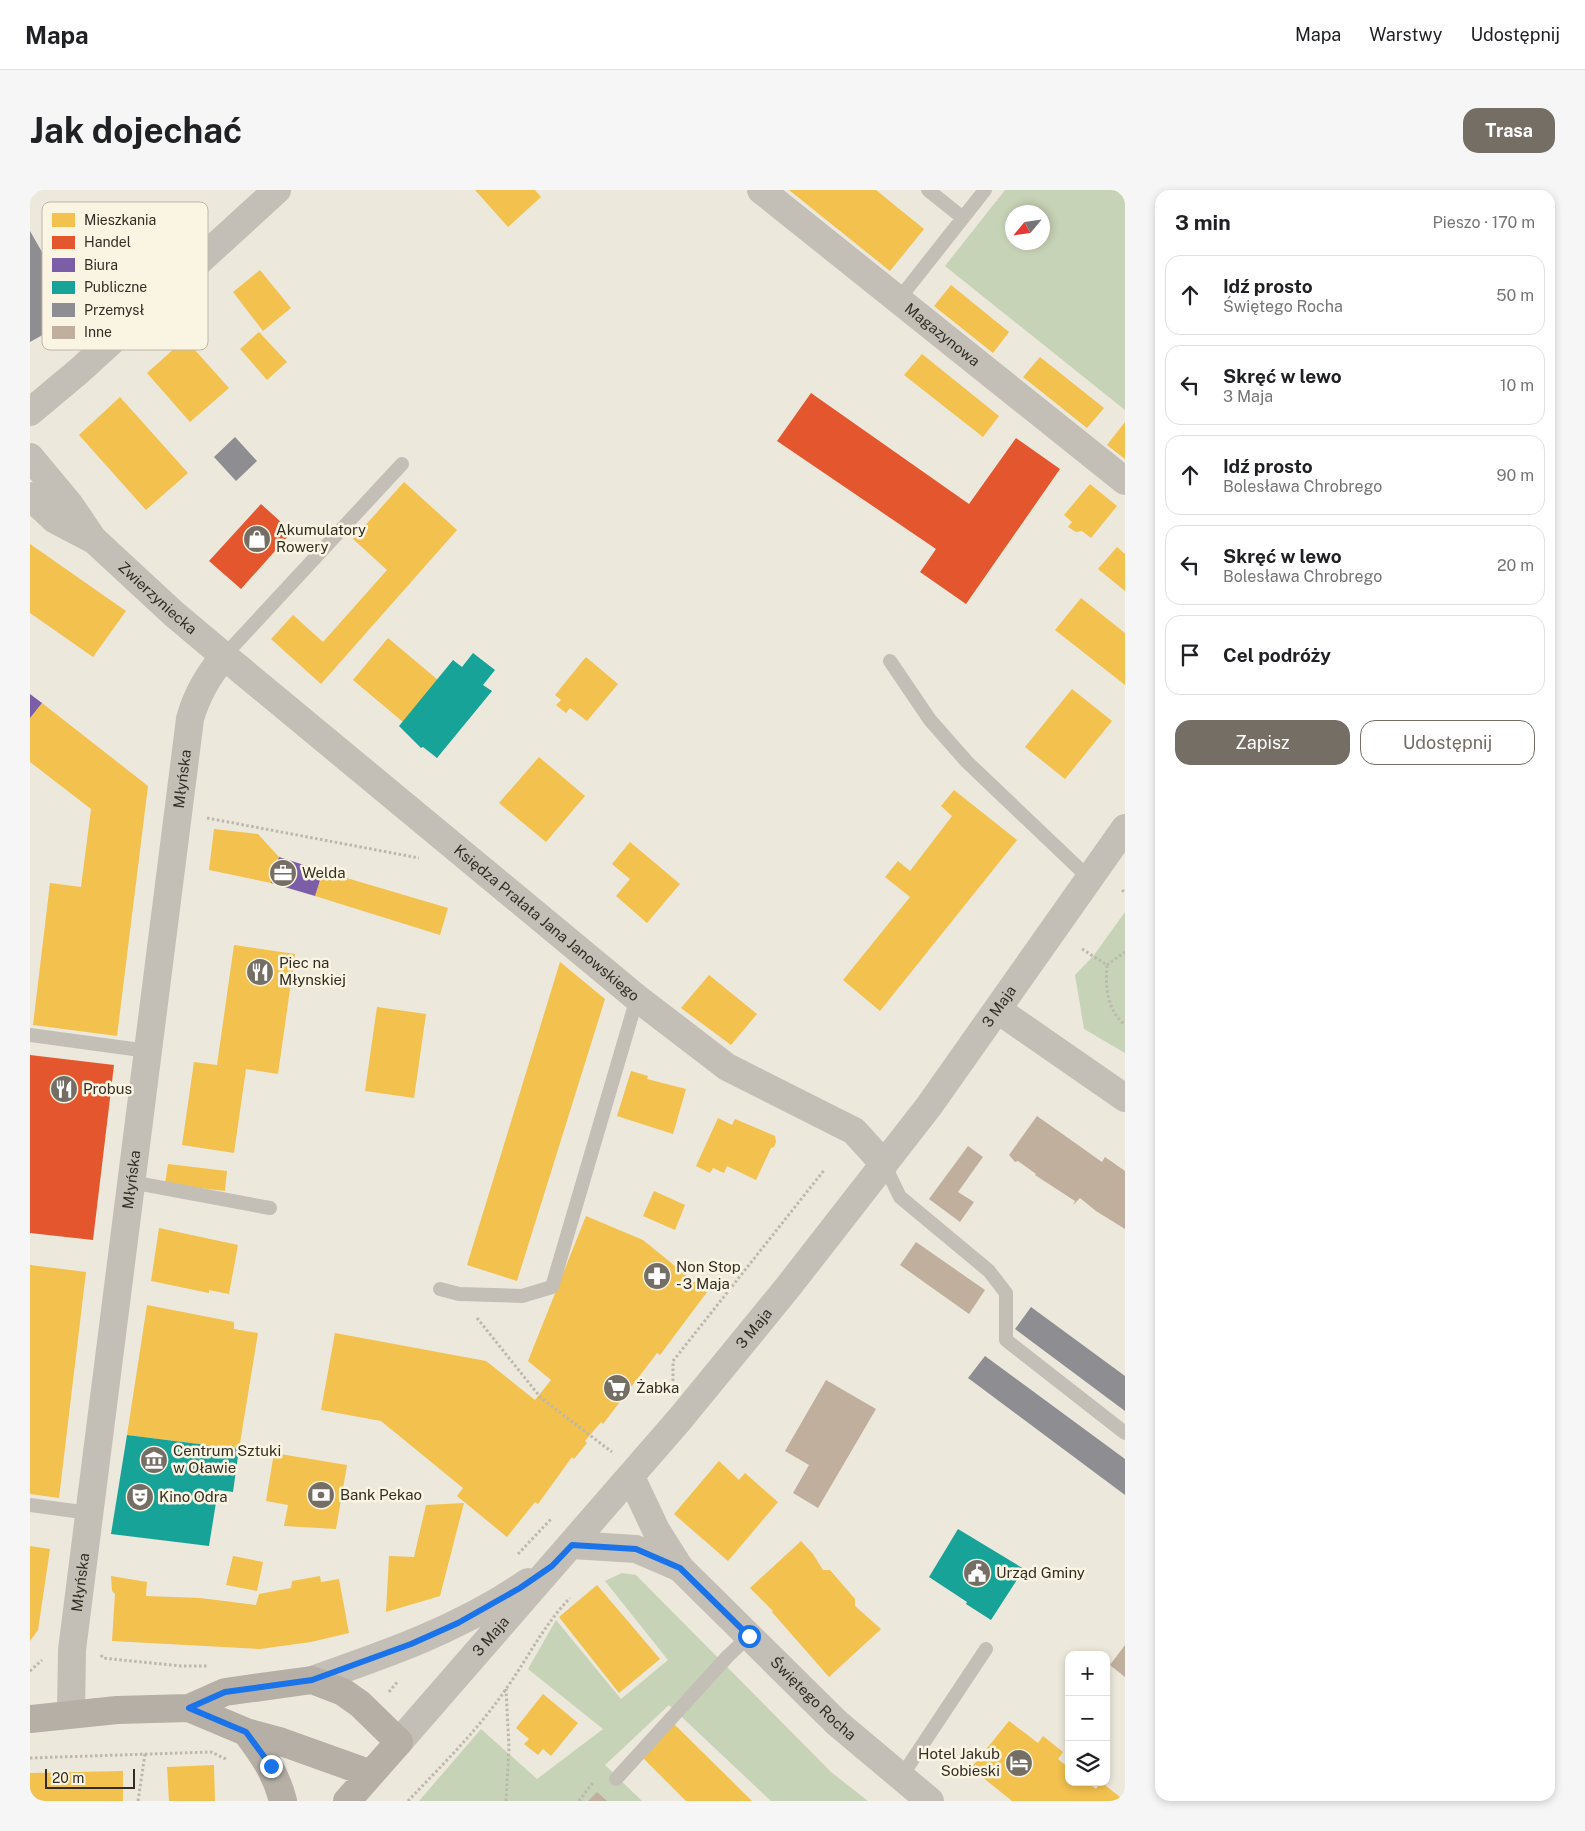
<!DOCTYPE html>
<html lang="pl">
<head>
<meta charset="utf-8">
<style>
  :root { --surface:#fff; --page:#f6f6f6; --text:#202124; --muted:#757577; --line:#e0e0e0; --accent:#746e65 }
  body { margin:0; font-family:"Public Sans",sans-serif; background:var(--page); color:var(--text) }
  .controls { position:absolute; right:15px; bottom:15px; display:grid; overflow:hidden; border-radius:10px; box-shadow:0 2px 8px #0003 }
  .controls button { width:45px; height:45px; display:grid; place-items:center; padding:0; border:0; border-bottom:1px solid var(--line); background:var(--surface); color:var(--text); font:25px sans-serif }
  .compass { position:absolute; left:975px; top:15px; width:45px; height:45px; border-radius:50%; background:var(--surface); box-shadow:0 2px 8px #0003; rotate:241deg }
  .scale { position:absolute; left:15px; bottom:12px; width:90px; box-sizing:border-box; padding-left:5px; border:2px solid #342d25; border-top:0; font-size:14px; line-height:18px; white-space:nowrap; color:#342d25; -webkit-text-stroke:4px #faf4e2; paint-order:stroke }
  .stop { position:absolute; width:15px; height:15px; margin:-11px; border:4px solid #1a73e8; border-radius:50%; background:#fff }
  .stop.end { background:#1a73e8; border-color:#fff; box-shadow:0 1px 5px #0008 }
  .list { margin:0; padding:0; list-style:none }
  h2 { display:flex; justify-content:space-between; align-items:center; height:65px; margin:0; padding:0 20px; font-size:21px }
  h2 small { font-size:16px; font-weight:400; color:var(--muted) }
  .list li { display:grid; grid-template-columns:32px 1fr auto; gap:15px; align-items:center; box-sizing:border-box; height:80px; margin:0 10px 10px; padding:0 10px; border:1px solid var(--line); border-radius:15px }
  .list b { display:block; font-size:19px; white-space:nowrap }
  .list p { margin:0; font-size:16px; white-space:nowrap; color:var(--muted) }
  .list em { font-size:16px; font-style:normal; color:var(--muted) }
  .actions { display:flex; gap:10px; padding:15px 20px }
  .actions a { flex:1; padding:11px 0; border:1px solid var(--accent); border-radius:15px; text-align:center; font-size:18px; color:var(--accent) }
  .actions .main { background:var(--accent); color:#fff }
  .icon { flex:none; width:28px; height:28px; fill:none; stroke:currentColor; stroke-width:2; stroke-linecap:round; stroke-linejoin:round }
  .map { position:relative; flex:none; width:1095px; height:1611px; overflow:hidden; border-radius:15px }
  header { display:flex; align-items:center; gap:30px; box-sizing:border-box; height:70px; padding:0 25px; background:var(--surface); border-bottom:1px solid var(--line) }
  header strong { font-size:24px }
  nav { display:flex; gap:28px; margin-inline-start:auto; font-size:18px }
  .intro { display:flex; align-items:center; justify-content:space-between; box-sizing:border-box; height:120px; padding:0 30px }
  h1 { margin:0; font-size:35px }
  .button { padding:12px 22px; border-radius:15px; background:var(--accent); color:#fff; font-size:18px; font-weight:700 }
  main { display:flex; gap:30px; padding:0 30px }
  aside { flex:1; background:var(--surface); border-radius:15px; box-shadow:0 2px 8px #0003 }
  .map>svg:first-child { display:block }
  .green { fill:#c7d3b6; fill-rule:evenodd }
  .homes { fill:#f2c14e }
  .shops { fill:#e4572e }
  .offices { fill:#7b5ea7 }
  .public { fill:#17a398 }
  .industry { fill:#8d8d92 }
  .building { fill:#c1af9d }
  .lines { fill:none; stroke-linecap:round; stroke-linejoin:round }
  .path { stroke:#bdb8ae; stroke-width:3; stroke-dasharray:2.5 2.5; stroke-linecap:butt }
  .service { stroke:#c4bfb6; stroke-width:14 }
  .minor { stroke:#c4bfb6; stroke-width:28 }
  .tertiary { stroke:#c4bfb6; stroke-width:28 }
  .secondary { stroke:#b5afa6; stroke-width:28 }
  .route { stroke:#1a73e8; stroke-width:6 }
  .labels { text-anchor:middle; stroke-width:5; stroke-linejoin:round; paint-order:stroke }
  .street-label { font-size:15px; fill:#342d25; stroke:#faf4e2 }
  .poi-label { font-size:15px; fill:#342d25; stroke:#faf4e2; text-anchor:start }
  .key { fill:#faf4e2; stroke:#bfb8a9; stroke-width:1 }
  .key-label { font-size:14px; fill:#342d25 }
</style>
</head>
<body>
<header>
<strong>Mapa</strong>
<nav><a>Mapa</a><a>Warstwy</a><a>Udostępnij</a></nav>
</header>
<div class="intro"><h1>Jak dojechać</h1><a class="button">Trasa</a></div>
<main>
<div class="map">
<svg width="1095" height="1611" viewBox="0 0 1095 1611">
  <rect width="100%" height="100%" fill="#ece8dc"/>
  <!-- green -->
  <path class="green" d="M975,0H1095V220L915,76ZM1012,22V52H982V22Z
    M1095,722V863L1054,839L1045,785L1064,765Z
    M592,1383L606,1385L801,1582L838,1611H741L639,1515L575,1575L612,1611H389L451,1539L507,1589L573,1539L498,1479L526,1430L591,1509L638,1470L575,1391Z"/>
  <!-- homes -->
  <path class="homes" d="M445,0H505L511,7L478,37Z
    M759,0H846L894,39L860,81Z
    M230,80L261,118L233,141L203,102Z
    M921,95L979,142L963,163L904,116Z
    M229,142L257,172L237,190L210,159Z
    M155,149L199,198L160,232L117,183Z
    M892,164L969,226L953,247L874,185Z
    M1010,167L1074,218L1057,238L993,187Z
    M90,207L158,283L116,320L49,245Z
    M1095,232V269L1077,255Z
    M374,292L427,340L291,494L241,449L263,425L293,452L357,380L323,349Z
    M1060,294L1087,316L1061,348L1052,341L1046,342L1038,337L1042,332L1034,325Z
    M0,354L96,421L63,467L0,423Z
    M1087,357L1095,364V401L1068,379Z
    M1051,408L1095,443V495L1025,440Z
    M358,448L408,490L373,532L323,490Z
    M556,467L588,494L557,531L540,518L536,523L526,515L531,510L525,505Z
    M1042,499L1082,531L1035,589L995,557Z
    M12,513L118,596L87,846L3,835L20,693L51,697L61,619L0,572V528Z
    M509,567L555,606L516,652L469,613Z
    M924,600L987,650L850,821L813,790L880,707L855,687L868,671L880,681L922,626L911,616Z
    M184,639L228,644L249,667L241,693L179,680Z
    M600,652L650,694L617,733L586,706L600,689L582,674Z
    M293,681L418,718L410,745L285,706Z
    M204,755L265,764L248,884L216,879L204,963L152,955L164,872L187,875Z
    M530,772L575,809L487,1091L437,1075Z
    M679,785L727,824L701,855L651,818Z
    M347,817L396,824L384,908L335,901Z
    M601,881L618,886L617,889L656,899L643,944L587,926Z
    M688,928L702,935L705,929L745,946L746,952L744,957L741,958L726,990L697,976L694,983L683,978L680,983L666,976Z
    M138,974L197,981L195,1001L135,994Z
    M624,1001L655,1015L645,1040L613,1026Z
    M556,1026L613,1050L677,1102L630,1165L627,1163L573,1234L571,1232L555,1251L557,1253L544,1269L542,1267L508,1314L505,1312L477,1347L427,1306L433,1298L351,1231L291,1220L305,1143L456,1171L505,1210L521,1190L498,1171Z
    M129,1038L208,1055L199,1104L179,1100V1103L121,1091Z
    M0,1075L56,1082L29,1308L0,1304Z
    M117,1115L204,1132V1139L228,1143L209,1259L97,1245Z
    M244,1263L317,1275L306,1339L254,1336L258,1315L236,1311Z
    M689,1271L709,1290L715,1283L748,1312L698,1371L644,1324Z
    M434,1313L410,1406L356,1422L359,1366L384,1367L396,1315Z
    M771,1351L783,1364L793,1380H800L825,1409V1416L851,1439L799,1487L742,1422L743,1421L720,1398Z
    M0,1356L20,1359L8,1440L0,1451Z
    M203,1366L233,1372L227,1401L196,1395Z
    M81,1386L117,1392L116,1406L170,1408L226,1415L229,1404L261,1398L262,1391L290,1386L291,1392L309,1389L319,1443L281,1452L230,1459L82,1451L85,1404L82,1401Z
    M567,1395L630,1469L589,1503L529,1427Z
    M513,1504L548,1533L521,1566L513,1559L508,1565L494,1554L499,1549L486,1538Z
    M979,1531L1008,1553L1013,1546L1033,1562L1028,1569L1039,1578V1592H1057L1066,1599L1071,1592L1095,1611H982L941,1578Z
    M644,1534L722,1611H656L612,1567Z
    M184,1575L185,1611H139L137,1577Z
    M93,1581V1611H0V1583Z"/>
  <!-- shops -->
  <path class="shops" d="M781,203L939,314L986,248L1030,279L936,414L890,382L906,359L747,251Z
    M231,314L262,342L211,399L179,371Z
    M0,865L84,875L63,1050L0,1043Z"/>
  <!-- offices -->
  <path class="offices" d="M0,504L12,513L0,528Z
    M249,667L293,681L285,706L241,693Z"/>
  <!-- public -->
  <path class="public" d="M443,463L465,480L453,495L462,501L407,568L393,557L391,558L369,536L423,470L432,477Z
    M97,1245L209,1259L203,1302L188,1300L179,1356L81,1344Z
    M928,1339L994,1379L961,1430L936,1414L937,1412L899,1387Z"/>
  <!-- industry -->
  <path class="industry" d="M0,41L48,125L0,152Z
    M205,247L227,271L206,291L184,267Z
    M1001,1117L1095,1186V1221L985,1139Z
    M955,1166L1095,1269V1305L938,1188Z"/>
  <!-- building -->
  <path class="building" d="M1007,926L1072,972L1075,967L1095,981V1039L1066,1021L1050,1008L1043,1015L1045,1011L1005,985L1006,984L988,971L985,972L979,965Z
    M938,956L953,967L928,1002L944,1012L930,1032L899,1009Z
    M886,1052L955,1100L939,1124L870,1075Z
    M796,1190L846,1219L788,1318L763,1303L779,1275L755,1261Z
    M1095,1455V1487L1080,1475Z
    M567,1602L577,1611H558Z"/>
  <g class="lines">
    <!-- path -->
    <path class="path" d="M177,628L389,668
      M1092,700L1095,703
      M1052,759L1077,775C1075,797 1077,820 1095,835
      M1077,775L1095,762
      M447,1128L511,1208L582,1262
      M643,1191V1171L795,979
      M488,1364L522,1328
      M71,1465L73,1468L151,1476H179
      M0,1481L12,1470
      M359,1502L368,1491
      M0,1568L181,1562L198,1570
      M108,1611L115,1564
      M378,1611C412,1575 448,1540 476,1499C498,1468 513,1436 540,1408
      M476,1611L479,1558L476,1499
      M549,1611L564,1591"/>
    <!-- service -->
    <path class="service" d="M898,0L933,28
      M869,109L955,0
      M194,466L372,274
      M860,471L900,530L937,572L1060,689
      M0,845L118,861
      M854,974L870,1007L959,1081L976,1103V1150L1095,1243
      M101,992L240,1018
      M410,1099L429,1104L492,1106L522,1097L607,808
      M0,1315L59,1323
      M871,1587L956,1459
      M586,1589L697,1467L719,1446"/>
    <!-- minor -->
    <g class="minor">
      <path id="s1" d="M731,0L1095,291"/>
      <path d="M0,222L49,181L247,0"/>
      <path id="s2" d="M601,1287L626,1340L650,1378L807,1533L900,1611"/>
      <path d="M542,1355L606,1359L650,1378"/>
    </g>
    <!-- tertiary -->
    <g class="tertiary">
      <path id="s3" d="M0,267L40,315L63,349L144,424L194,466L607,808L697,877L824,941L854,974"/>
      <path d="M0,306L24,329L62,349"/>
      <path d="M968,820L1095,908"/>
      <path d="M282,1490C357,1464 432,1438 498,1392"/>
      <path id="s4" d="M41,1524L42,1460L160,529C167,504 178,486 194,466"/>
      <path id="s5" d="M369,1552L650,1229L758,1097L899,916L1095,638"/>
    </g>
    <!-- secondary -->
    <path class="secondary" d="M159,1518L195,1502L282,1490L313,1502L330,1514L369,1552L317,1611
      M0,1529L87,1520L159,1518L216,1542L249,1551L341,1584
      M216,1542C233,1565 246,1583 253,1611"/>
  </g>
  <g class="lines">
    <!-- route -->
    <path class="route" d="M241,1576L216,1542L159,1518L195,1502L282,1490L381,1454L428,1433L490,1398L522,1376L542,1355L606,1359L650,1378L719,1446"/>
  </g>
  <!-- icons -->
  <defs>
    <g id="shop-disc" transform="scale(1.4375)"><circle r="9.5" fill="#746e65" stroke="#faf4e2"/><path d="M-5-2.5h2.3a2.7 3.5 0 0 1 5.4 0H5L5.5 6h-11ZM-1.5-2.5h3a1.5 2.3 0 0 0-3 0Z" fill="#fff"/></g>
    <g id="office-disc" transform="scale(1.4375)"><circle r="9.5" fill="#746e65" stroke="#faf4e2"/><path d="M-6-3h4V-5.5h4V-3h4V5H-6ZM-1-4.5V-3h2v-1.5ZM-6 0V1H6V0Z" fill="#fff"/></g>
    <g id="restaurant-disc" transform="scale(1.4375)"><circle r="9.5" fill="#746e65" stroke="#faf4e2"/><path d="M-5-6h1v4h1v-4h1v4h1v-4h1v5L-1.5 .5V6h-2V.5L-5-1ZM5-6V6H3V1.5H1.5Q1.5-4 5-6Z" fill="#fff"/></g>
    <g id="pharmacy-disc" transform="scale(1.4375)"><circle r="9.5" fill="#746e65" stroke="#faf4e2"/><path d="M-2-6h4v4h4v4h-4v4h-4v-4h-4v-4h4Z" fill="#fff"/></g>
    <g id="supermarket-disc" transform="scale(1.4375)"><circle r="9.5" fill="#746e65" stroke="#faf4e2"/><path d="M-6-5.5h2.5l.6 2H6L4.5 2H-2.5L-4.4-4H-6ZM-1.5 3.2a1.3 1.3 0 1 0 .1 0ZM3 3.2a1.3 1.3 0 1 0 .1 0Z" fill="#fff"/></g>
    <g id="museum-disc" transform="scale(1.4375)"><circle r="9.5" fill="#746e65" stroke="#faf4e2"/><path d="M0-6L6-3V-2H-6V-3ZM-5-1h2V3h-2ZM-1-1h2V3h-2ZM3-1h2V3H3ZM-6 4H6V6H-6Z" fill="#fff"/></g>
    <g id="bank-disc" transform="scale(1.4375)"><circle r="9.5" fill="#746e65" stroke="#faf4e2"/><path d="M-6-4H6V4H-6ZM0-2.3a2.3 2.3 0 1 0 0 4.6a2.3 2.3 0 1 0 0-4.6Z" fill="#fff"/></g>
    <g id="theatre-disc" transform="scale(1.4375)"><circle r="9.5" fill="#746e65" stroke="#faf4e2"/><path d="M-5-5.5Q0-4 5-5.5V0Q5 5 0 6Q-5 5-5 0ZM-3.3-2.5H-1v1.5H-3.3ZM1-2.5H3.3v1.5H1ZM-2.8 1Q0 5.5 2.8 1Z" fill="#fff"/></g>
    <g id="civic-disc" transform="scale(1.4375)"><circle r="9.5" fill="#746e65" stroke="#faf4e2"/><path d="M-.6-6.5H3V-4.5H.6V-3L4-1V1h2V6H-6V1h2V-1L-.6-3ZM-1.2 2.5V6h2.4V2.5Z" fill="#fff"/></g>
    <g id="hotel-disc" transform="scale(1.4375)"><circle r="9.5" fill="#746e65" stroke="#faf4e2"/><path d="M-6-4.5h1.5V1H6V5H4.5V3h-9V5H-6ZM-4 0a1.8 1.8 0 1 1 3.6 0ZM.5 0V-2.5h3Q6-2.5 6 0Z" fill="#fff"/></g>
  </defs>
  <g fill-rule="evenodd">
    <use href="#shop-disc" x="227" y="349"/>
    <use href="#office-disc" x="253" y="683"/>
    <use href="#restaurant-disc" x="230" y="782"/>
    <use href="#restaurant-disc" x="34" y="899"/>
    <use href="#pharmacy-disc" x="627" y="1086"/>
    <use href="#supermarket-disc" x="587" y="1198"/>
    <use href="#museum-disc" x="124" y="1270"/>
    <use href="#bank-disc" x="291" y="1305"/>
    <use href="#theatre-disc" x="110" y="1307"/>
    <use href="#civic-disc" x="947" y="1383"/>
    <use href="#hotel-disc" x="989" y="1573"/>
  </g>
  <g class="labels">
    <!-- street labels -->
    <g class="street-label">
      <text dy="5" stroke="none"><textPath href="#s1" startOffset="232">Magazynowa</textPath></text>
      <text dy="5" stroke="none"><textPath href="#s3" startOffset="191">Zwierzyniecka</textPath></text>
      <text dy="5" stroke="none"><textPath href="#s4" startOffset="942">Młyńska</textPath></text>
      <text dy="5" stroke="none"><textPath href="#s3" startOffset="698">Księdza Prałata Jana Janowskiego</textPath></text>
      <text dy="5" stroke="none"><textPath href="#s5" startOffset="950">3 Maja</textPath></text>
      <text dy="5" stroke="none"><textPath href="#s4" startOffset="538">Młyńska</textPath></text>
      <text dy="5" stroke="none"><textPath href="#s5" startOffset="545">3 Maja</textPath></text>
      <text dy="5" stroke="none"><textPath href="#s4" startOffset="132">Młyńska</textPath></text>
      <text dy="5" stroke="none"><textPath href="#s5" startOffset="140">3 Maja</textPath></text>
      <text dy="5" stroke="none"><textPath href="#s2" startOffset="290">Świętego Rocha</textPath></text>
    </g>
    <!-- poi labels -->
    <g class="poi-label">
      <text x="246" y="345">Akumulatory<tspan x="246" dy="17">Rowery</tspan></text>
      <text x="272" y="688">Welda</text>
      <text x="249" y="778">Piec na<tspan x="249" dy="17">Młynskiej</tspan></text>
      <text x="53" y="904">Probus</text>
      <text x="646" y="1082">Non Stop<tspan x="646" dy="17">- 3 Maja</tspan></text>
      <text x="606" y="1203">Żabka</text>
      <text x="143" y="1266">Centrum Sztuki<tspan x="143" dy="17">w Oławie</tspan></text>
      <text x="310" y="1310">Bank Pekao</text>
      <text x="129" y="1312">Kino Odra</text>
      <text x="966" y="1388">Urząd Gminy</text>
      <text x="970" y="1569" text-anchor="end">Hotel Jakub<tspan x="970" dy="17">Sobieski</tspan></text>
    </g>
  </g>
  <!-- legend -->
  <rect x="12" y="12" width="166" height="148" rx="8" class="key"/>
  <rect x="22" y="23" width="23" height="14" fill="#f2c14e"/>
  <rect x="22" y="46" width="23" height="13" fill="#e4572e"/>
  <rect x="22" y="68" width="23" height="14" fill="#7b5ea7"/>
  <rect x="22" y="91" width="23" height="13" fill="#17a398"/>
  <rect x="22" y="113" width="23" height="14" fill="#8d8d92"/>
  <rect x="22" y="136" width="23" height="13" fill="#c1af9d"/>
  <g class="key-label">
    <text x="54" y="35">Mieszkania</text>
    <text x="54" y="57">Handel</text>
    <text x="54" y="80">Biura</text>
    <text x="54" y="102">Publiczne</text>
    <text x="54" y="125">Przemysł</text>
    <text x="54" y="147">Inne</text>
  </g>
</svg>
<div class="controls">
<button>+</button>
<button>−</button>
<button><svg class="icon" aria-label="layers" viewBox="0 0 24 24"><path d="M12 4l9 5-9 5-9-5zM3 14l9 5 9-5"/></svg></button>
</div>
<svg class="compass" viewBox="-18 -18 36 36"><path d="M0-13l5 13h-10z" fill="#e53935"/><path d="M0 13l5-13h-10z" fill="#757577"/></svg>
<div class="scale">20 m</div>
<div class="stop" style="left:719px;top:1446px"></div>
<div class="stop end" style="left:241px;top:1576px"></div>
</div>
<aside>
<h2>3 min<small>Pieszo · 170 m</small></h2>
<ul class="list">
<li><svg class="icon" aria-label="ahead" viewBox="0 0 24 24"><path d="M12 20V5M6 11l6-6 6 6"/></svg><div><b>Idź prosto</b><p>Świętego Rocha</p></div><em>50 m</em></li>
<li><svg class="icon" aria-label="left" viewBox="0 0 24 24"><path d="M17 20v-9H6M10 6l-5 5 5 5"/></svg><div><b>Skręć w lewo</b><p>3 Maja</p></div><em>10 m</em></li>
<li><svg class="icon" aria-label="ahead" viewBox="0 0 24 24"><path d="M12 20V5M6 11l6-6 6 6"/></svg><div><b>Idź prosto</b><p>Bolesława Chrobrego</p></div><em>90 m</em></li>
<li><svg class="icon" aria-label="left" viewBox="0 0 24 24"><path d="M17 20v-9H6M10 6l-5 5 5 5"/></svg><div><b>Skręć w lewo</b><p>Bolesława Chrobrego</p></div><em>20 m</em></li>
<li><svg class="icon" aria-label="arrive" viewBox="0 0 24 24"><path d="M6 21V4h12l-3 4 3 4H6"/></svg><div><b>Cel podróży</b></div></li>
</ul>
<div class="actions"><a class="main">Zapisz</a><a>Udostępnij</a></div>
</aside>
</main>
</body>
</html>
